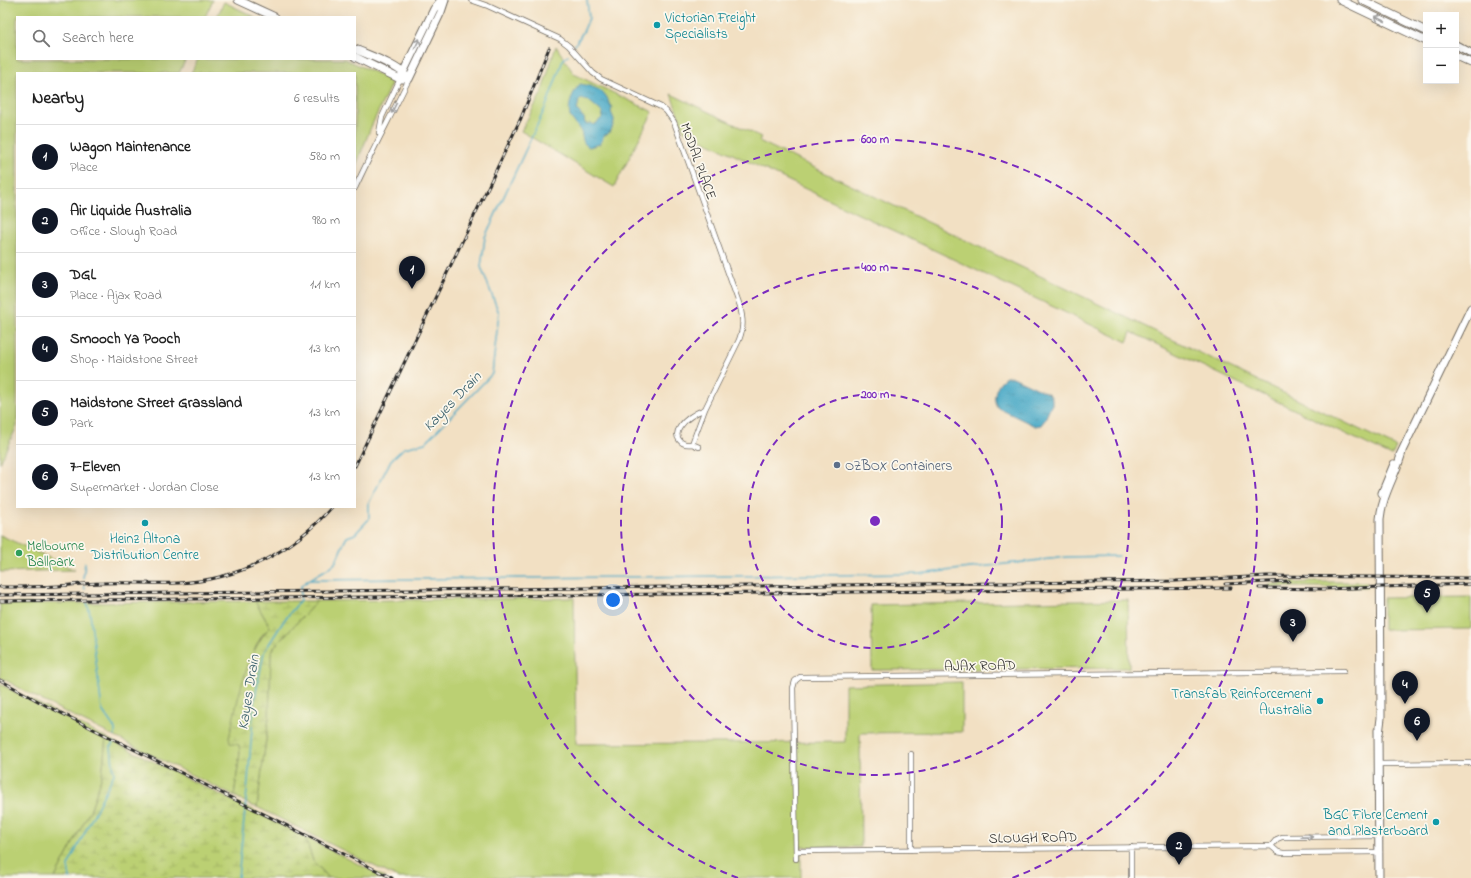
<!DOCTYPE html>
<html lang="en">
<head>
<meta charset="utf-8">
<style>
  :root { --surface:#fff; --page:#f2f2f2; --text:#222; --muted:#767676; --line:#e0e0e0; --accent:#111827 }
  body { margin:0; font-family:"Indie Flower",sans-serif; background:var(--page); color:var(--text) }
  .controls { position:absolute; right:12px; top:12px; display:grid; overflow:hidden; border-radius:0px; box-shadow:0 4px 16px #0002 }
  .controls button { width:36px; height:36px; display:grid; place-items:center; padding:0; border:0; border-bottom:1px solid var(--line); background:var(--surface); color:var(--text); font:20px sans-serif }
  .you { position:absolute; left:613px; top:600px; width:14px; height:14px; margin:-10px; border:3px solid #fff; border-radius:50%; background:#1a73e8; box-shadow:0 0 0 6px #1a73e833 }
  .badge { display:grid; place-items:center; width:26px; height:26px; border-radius:50%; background:var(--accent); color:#fff; font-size:13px; font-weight:700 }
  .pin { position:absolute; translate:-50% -33px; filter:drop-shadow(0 1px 2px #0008) }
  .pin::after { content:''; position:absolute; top:21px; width:14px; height:12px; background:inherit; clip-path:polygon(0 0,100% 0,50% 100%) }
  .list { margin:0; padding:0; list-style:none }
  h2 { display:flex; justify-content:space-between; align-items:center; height:52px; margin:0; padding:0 16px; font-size:17px }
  h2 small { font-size:13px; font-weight:400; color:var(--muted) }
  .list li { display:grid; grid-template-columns:26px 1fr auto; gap:12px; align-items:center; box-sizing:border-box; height:64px; padding:0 16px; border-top:1px solid var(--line) }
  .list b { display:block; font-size:15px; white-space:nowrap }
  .list p { margin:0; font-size:13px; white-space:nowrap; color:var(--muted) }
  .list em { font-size:13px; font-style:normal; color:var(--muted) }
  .icon { flex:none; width:22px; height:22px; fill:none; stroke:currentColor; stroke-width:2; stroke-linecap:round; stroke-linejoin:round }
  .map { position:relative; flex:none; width:1471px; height:878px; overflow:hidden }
  .search { position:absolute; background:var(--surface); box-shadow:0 4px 16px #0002; left:16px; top:16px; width:340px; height:44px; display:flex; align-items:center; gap:10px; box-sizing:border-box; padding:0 14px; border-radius:0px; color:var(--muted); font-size:15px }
  .panel { position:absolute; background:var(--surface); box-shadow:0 4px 16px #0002; left:16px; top:72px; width:340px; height:436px; border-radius:0px }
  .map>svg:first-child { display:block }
  .green { fill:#bbd073; stroke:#737e4f }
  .wetland { fill:url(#wetland-marsh); stroke:#737e4f }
  .water { fill:url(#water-ripples); stroke:#386a78; fill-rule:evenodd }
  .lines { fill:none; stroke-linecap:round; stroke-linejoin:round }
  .stream { stroke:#46a8c6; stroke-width:1.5 }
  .street-casing { stroke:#716a60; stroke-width:6 }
  .secondary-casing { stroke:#716a60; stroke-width:9 }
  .primary-casing { stroke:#716a60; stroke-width:9 }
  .street { stroke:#fff; stroke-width:4.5 }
  .secondary { stroke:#fff; stroke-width:7 }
  .primary { stroke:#fff; stroke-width:7 }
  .rail-casing { stroke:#2b2b2b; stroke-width:3 }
  .rail { stroke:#fbf7ec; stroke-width:1.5; stroke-dasharray:4.5; stroke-linecap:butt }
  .oneway { stroke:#a0a0a0 }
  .ring { fill:none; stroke:#7b2cbf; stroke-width:2; stroke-dasharray:7 5 }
  .culture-dot { fill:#0f9aa8; stroke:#fbf7ec; stroke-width:1.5 }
  .service-dot { fill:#5c6f8a; stroke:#fbf7ec; stroke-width:1.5 }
  .leisure-dot { fill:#2e9e5b; stroke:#fbf7ec; stroke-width:1.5 }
  .labels { text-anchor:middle; stroke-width:3.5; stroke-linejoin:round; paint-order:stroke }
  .culture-label { font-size:14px; fill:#0d838f; stroke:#fbf7ec; text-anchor:end }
  .street-label { font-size:14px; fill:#2b2b2b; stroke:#fbf7ec }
  .service-label { font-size:14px; fill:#4e5e75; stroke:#fbf7ec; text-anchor:start }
  .leisure-label { font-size:14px; fill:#27864d; stroke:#fbf7ec; text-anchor:start }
  .water-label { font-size:15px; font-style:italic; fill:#365d69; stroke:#fbf7ec }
  .centre { fill:#7b2cbf; stroke:#fbf7ec; stroke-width:2 }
  .ring-label { font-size:12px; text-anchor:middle; font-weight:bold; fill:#7b2cbf; stroke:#fbf7ec; stroke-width:3.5; stroke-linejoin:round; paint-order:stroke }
</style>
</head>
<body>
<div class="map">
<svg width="1471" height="878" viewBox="0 0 1471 878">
  <defs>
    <pattern id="wetland-marsh" width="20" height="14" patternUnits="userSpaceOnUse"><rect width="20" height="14" fill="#bbd073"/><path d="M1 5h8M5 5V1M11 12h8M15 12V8" fill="none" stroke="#a1b364"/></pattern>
    <pattern id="water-ripples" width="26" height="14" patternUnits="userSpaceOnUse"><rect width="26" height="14" fill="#46a8c6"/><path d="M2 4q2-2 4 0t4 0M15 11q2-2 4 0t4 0" fill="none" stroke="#3b89a1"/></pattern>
  </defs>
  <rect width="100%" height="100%" fill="#fbf7ec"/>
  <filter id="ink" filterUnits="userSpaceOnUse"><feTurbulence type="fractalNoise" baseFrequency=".025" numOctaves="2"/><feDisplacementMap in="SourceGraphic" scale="8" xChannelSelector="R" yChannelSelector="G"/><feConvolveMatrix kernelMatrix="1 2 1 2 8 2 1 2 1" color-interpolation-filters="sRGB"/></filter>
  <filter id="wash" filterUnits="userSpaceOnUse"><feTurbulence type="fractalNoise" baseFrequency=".012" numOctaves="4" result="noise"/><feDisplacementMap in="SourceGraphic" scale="16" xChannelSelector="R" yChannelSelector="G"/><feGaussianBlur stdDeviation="0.9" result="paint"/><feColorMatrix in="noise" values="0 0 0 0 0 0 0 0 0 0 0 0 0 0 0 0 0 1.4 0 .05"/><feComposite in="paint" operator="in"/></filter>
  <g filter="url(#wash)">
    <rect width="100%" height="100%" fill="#f2e0c3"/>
    <!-- green -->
    <path class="green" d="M0,0H213L205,17H17V59H186L179,73H17V426L0,463Z
      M224,2L255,17H217Z
      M556,46L574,74L653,112L614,187L521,131L541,94Z
      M198,59H345L389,79L391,82V84L371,127L355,168V73H191Z
      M671,94L761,137L759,141L1396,447L1392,456L1131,332L1127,342L684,131Z
      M0,535L75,570L0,572Z
      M1312,582H1367V587H1268V584Z
      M1471,597V629L1383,630V598Z
      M574,598L576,744L845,742V685L962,682V732L860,733L861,847H801V878H398L257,807L269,717L271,653L275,646L317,601Z
      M1128,600L1129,668L872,670L871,605Z
      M255,601L270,627L263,634L257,644L249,664L238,702L240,753L234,796L43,701L0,677V604Z
      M0,684L106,738L102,776L91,809L55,878H0Z
      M305,837L386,878H329L313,861Z"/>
    <!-- wetland -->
    <path class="wetland" d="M255,601H317L275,646L271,653L269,717L257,807L252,806L234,796L240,753L239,745L230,743L229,738C237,704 246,652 270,627Z
      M106,738L237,803L251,809L305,837L313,861L329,878H55L91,809L102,776Z"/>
    <!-- water -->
    <path class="water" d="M580,84C588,85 602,89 606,96C609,100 608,104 612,107L611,112L614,119V122L612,128L608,134L604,135L600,144L589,147C582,144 583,138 581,132C578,126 573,122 570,116C567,106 573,91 580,84ZM581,99L589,101L603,113L602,118L594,125L591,123L587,124L585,123L584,118L577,110L579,101Z
      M1006,377H1013L1049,394L1052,398V404L1044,421L1041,425L1035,426L998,408C991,399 996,383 1006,377Z"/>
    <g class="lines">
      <!-- stream -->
      <path class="stream" d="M575,45L584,30L589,18L587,0
        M83,579L85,563
        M309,580L919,574L1067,557L1119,556
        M84,586L85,589
        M87,602L90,614L102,710L115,729V736
        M70,878L68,866L114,774L111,747L113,742
        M238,878L248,781L254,702L264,652L285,619L300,601L301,586C308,579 331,568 335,563C339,556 342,545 347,537L355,534L369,519V503L391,460L404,448L425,443L492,374L499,313L481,267L485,237L547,104L563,60L568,55"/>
    </g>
  </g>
  <g filter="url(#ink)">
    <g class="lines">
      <!-- street casing -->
      <g class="street-casing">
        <path id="street" d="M471,0L488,6L560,39L569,46L593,73L601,79L661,107L666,111L674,122L740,306C743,319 744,327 739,340L705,409L692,444C681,446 673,437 680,427C686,418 695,413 705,409
          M379,133L382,117L400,79
          M355,188C372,151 391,116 409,79
          M692,444L699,447
          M1379,764L1471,763
          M1271,846L1277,839L1282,837L1380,836
          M1131,847V878
          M911,850V754
          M796,851L1271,846L1278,852L1283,853L1380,852
          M796,859L793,688L795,681L800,677L1344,671"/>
      </g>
      <!-- secondary casing -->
      <g class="secondary-casing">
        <path id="secondary" d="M238,0L275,17
          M355,49C368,55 398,65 406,76
          M355,57L400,79H404
          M400,79L434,9L441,0
          M409,79L441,12L445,0
          M1400,455L1471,308
          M1382,493L1394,464
          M1378,730L1379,878
          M1379,734L1381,718L1380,519C1382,495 1396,475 1402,452"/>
      </g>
      <!-- primary casing -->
      <g class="primary-casing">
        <path id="primary" d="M1340,0L1426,41
          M1362,0L1426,31
          M1456,45L1471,53
          M1456,56L1471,63"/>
      </g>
      <!-- street -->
      <use href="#street" class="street"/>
      <!-- secondary -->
      <use href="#secondary" class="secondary"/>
      <!-- primary -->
      <use href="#primary" class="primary"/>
      <!-- rail casing -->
      <g class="rail-casing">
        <path id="rail" d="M355,466L521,118L549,48
          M1225,584L1289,581
          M0,587C19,587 38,587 58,586C73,585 88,583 103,583C128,582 153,584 179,583C239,580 292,552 332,507
          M1259,588L1323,589L1471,584
          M0,595L1176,581L1267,576L1471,578
          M0,601L1231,588
          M0,680L47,706L392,878"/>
      </g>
      <!-- rail -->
      <use href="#rail" class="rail"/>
    </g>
    <!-- one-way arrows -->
    <defs><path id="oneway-shaft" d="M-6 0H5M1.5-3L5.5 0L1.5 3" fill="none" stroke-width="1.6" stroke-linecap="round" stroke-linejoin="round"/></defs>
    <g class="oneway">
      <use href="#oneway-shaft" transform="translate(1380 19) rotate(-154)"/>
      <use href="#oneway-shaft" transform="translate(417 44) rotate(-64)"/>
      <use href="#oneway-shaft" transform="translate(394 108) rotate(116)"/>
      <use href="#oneway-shaft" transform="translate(1307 837) rotate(-1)"/>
    </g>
  </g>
  <!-- distance rings -->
  <g class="ring">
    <circle cx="875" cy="521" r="127"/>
    <circle cx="875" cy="521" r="254"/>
    <path d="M738 878A382 382 0 1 1 1012 878"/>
  </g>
  <!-- markers -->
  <g class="culture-dot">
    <circle cx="657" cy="25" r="4"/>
    <circle cx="145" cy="523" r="4"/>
    <circle cx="1320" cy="701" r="4"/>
    <circle cx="1436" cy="822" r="4"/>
  </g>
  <circle class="service-dot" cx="837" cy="465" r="4"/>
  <circle class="leisure-dot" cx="19" cy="553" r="4"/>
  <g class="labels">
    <!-- culture labels -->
    <g class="culture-label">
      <text x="665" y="22" text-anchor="start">Victorian Freight<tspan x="665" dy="16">Specialists</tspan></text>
      <text x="145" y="543" text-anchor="middle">Heinz Altona<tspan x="145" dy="16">Distribution Centre</tspan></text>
      <text x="1312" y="698">Transfab Reinforcement<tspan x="1312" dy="16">Australia</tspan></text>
      <text x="1428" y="819">BGC Fibre Cement<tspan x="1428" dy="16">and Plasterboard</tspan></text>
    </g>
    <!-- street labels -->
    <g class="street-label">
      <text transform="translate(699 161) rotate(70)" y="5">MODAL PLACE</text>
      <text transform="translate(980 665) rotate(-1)" y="5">AJAX ROAD</text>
      <text transform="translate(1033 837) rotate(-1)" y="5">SLOUGH ROAD</text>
    </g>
    <!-- service labels -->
    <g class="service-label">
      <text x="845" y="470">OZBOX Containers</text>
    </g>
    <!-- leisure labels -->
    <g class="leisure-label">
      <text x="27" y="550">Melbourne<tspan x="27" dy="16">Ballpark</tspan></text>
    </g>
    <!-- water labels -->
    <g class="water-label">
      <text transform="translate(452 401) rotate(-46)" y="5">Kayes Drain</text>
      <text transform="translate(248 692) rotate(-81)" y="5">Kayes Drain</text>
    </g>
  </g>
  <circle cx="875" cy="521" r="6" class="centre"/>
  <g class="ring-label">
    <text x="875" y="143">600 m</text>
    <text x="875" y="271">400 m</text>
    <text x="875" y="398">200 m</text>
  </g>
</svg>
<div class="controls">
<button>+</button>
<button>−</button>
</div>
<div class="you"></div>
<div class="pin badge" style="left:412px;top:289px">1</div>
<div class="pin badge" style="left:1179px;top:865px">2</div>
<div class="pin badge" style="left:1293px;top:642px">3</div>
<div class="pin badge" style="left:1405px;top:704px">4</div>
<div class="pin badge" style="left:1427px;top:613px">5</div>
<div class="pin badge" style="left:1417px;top:741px">6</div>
<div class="search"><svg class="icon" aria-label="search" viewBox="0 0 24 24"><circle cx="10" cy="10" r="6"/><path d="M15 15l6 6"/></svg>Search here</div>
<section class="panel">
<h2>Nearby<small>6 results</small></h2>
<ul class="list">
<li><span class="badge">1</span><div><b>Wagon Maintenance</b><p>Place</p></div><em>580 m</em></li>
<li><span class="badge">2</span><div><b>Air Liquide Australia</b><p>Office · Slough Road</p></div><em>980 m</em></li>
<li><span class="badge">3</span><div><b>DGL</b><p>Place · Ajax Road</p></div><em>1.1 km</em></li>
<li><span class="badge">4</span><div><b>Smooch Ya Pooch</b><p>Shop · Maidstone Street</p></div><em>1.3 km</em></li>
<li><span class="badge">5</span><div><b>Maidstone Street Grassland</b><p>Park</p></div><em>1.3 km</em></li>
<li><span class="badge">6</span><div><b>7-Eleven</b><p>Supermarket · Jordan Close</p></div><em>1.3 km</em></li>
</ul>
</section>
</div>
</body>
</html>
